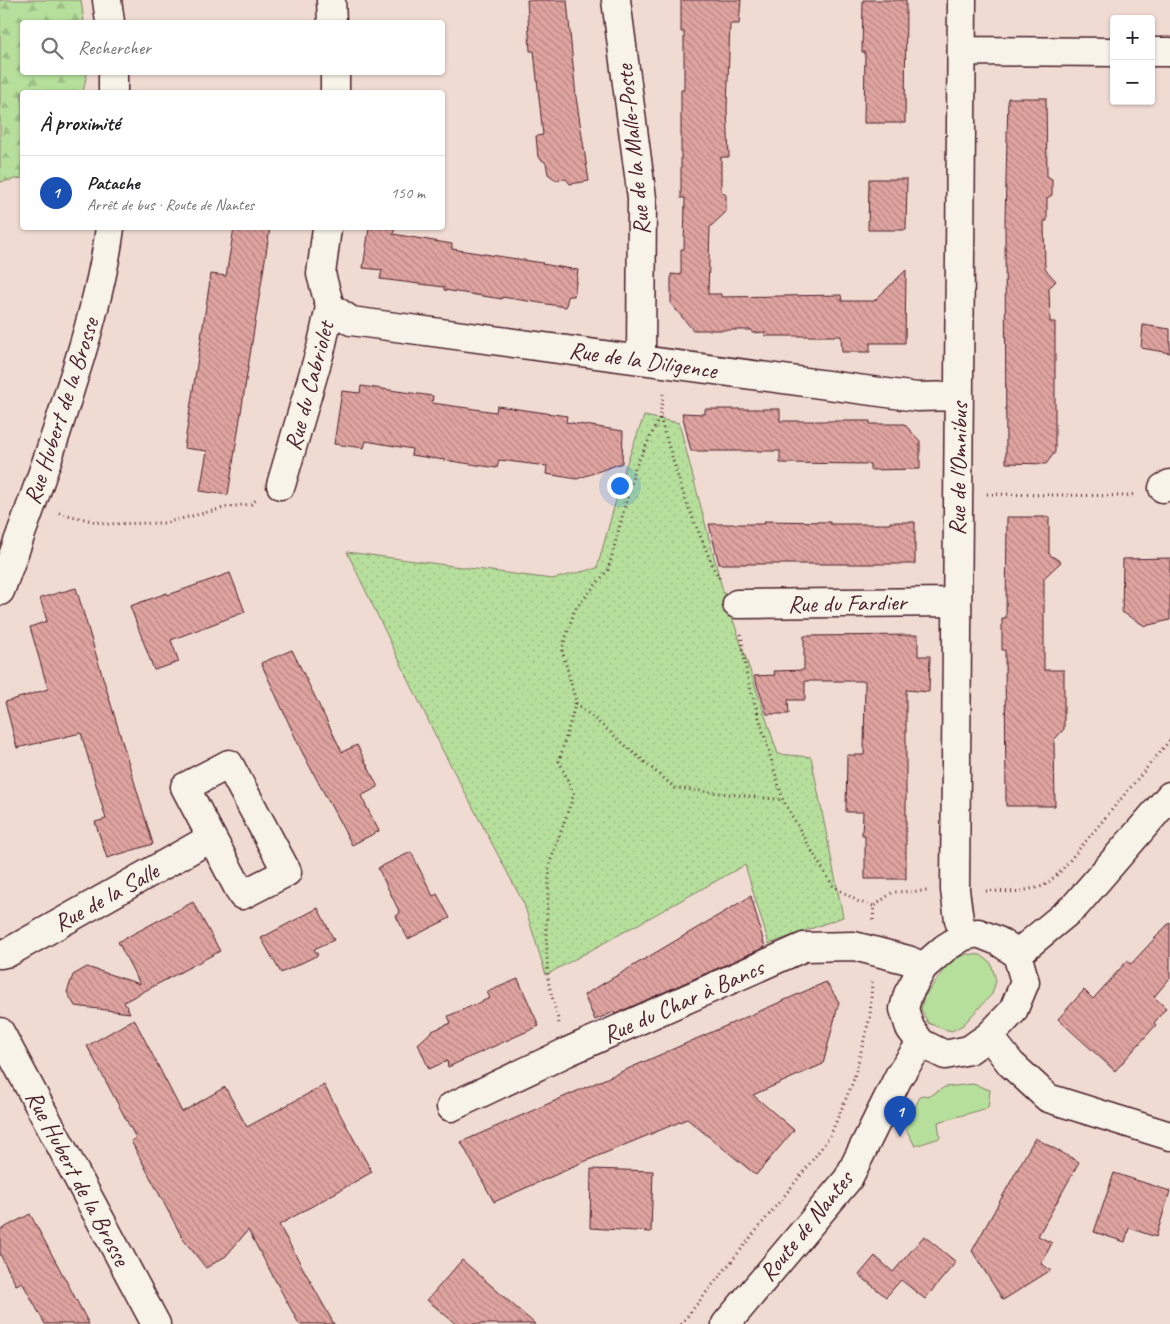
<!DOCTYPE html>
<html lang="fr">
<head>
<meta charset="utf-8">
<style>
  :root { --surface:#fff; --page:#f2f2f2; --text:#202124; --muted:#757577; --line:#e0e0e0; --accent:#1f6fb2 }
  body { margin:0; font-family:Caveat,sans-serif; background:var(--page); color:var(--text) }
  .controls { position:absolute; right:15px; top:15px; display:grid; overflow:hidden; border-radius:5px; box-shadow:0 1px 4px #0004 }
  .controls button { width:45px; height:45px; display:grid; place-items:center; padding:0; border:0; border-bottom:1px solid var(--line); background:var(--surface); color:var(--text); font:25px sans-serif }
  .you { position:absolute; left:619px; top:485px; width:18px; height:18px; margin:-12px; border:4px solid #fff; border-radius:50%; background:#1a73e8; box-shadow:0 0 0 8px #1a73e833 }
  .badge { display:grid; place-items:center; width:32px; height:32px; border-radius:50%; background:var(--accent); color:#fff; font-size:16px; font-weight:700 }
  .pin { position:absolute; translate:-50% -41px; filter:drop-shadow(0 1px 2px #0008) }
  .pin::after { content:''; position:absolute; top:26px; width:18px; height:15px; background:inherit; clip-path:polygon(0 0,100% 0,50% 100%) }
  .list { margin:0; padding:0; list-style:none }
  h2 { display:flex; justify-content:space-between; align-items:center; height:65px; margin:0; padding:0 20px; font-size:21px }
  h2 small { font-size:16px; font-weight:400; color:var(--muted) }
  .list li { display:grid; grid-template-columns:32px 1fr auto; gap:15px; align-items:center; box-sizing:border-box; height:75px; padding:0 20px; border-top:1px solid var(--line) }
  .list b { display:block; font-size:19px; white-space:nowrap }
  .list p { margin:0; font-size:16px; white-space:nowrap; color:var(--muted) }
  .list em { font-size:16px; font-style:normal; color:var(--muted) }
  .icon { flex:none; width:28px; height:28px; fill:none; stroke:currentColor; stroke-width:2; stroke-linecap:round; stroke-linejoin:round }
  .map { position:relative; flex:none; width:1170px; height:1324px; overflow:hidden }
  .search { position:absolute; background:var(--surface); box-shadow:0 1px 4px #0004; left:20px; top:20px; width:425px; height:55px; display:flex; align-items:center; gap:12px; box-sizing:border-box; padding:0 18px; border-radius:5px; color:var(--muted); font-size:19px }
  .panel { position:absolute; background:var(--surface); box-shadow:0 1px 4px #0004; left:20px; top:90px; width:425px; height:140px; border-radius:5px }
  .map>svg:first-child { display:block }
  .grass { fill:#b6df9c; stroke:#807f64 }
  .forest { fill:url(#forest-firs); stroke:#807f64 }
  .park { fill:url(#park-dots); stroke:#807f64 }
  .building { fill:url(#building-back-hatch); stroke:#4a1f2b }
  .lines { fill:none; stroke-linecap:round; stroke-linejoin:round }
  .minor-casing { stroke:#4a1f2b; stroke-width:31 }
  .major-casing { stroke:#4a1f2b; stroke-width:31 }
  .path { stroke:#4a1f2b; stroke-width:3; stroke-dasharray:1 4; stroke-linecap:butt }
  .minor { stroke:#f7f3e8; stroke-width:28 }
  .major { stroke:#f7f3e8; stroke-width:28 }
  .labels { text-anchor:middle; stroke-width:4; stroke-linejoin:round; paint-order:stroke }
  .street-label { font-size:24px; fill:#4a1f2b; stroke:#f7f3e8 }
</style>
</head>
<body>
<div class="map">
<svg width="1170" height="1324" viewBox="0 0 1170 1324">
  <defs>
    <pattern id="forest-firs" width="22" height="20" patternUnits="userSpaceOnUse" patternTransform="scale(1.25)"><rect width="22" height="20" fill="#b6df9c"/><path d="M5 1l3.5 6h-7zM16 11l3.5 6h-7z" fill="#9ebf87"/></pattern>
    <pattern id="park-dots" width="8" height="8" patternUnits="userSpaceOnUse" patternTransform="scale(1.25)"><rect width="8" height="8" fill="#b6df9c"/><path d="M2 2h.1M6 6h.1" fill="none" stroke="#9ebf87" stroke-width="1.8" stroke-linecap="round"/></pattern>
    <pattern id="building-back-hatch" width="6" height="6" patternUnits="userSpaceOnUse" patternTransform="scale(1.25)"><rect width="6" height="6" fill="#dfa4a0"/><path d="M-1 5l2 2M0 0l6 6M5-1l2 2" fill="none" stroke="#b78583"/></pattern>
  </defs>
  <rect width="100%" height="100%" fill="#f0dbd2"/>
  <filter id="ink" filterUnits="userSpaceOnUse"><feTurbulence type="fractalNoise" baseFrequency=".02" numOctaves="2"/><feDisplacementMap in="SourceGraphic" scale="10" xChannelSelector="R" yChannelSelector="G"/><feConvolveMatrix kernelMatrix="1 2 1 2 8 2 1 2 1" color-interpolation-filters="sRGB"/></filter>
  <g filter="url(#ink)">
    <!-- grass -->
    <path class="grass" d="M967,954L981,955L991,963L996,981L992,994L963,1025L952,1031L943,1029L928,1023L921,1009L924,997L951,960Z
      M973,1084L990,1090L988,1108L938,1122L940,1138L915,1146L905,1127L921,1095L930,1096L945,1087Z"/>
    <!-- forest -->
    <path class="forest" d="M0,0H81L84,22H22V72L87,73L83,92H22V178L0,182Z"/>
    <!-- park -->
    <path class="park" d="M644,416L679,423L721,584L778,754L811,757L843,917L769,944L745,865L546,975L524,904L442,749L347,552L552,579L597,568L625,468Z"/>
    <!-- building -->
    <path class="building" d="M527,0H567L576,97L589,181L570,184L566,179L556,180L548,174L546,163L538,157L536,136L543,135L534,51H530Z
      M681,0H741L739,24H730L727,109L729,157H721V191L726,195V212L710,227L708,294H721V297L841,295L842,301H874L906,270L905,343H870V352H842L841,336H765V332L752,333V330H693L671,304V274L681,275V249H684L685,198H681V90H684V32H681Z
      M863,0H906L905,123H864L865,52H862Z
      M1008,98H1046L1047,176L1052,179V195L1047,198V221H1044L1045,269L1056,281L1049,288L1050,322H1055V452L1046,464L1006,463L1005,221Z
      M869,179H907L906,230H868Z
      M234,228H270L228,495L200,491L207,451L184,448L211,274L226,276Z
      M369,228H395L393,234L452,244V249L543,263L542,264L578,270L574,296H568L566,307L502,297V299L444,290V287L380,279L382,270L363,268Z
      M1143,325L1170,329V353L1141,348Z
      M361,386L433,396L432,403L496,412L497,406L567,416L566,422L623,431L622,463L577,479L546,474L547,466L499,460L497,468L411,455L412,449L366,441L364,448L334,444L342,391L360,393Z
      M705,409H780V421H870V424H904L920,441V469L870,470V464L780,463V451H691L682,413L705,414Z
      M1007,517H1049V554L1061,562L1044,578V670H1064V729L1054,740L1055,806H1006L1005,650H1002V618H1006Z
      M764,521L830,522V524H890V522H915V564H719L709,524H765Z
      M1170,558V620L1145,626L1122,612L1123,559Z
      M230,573L245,612L171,640L179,662L154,670L130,606L167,593L168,595Z
      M76,588L153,844L107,858L95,822L106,819L81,733L17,748L5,702L48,689L30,627L47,621L40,598Z
      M918,635V656H930L929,692L906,690V879H865V835H862L863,812H846L847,755H864L865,681H805V700H788L789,714H767L754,676L775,675L774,671L804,670V636Z
      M292,650L342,752L357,745L378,787L361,796L379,831L352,845L302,752L261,663Z
      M411,852L433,896L437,894L450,918L408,939L396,916L400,913L378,868Z
      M751,896L765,947L615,1014L614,1012L595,1020L584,995Z
      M193,902L220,951L124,1002L130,1013L75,1006L67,992L73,975L87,967L140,984L118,942Z
      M318,908L334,940L314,949L318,955L281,973L261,938Z
      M1170,922V978L1154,997L1166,1008L1154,1023L1156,1025L1115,1071L1058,1019L1084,990L1093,999L1127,961L1131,964Z
      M518,979L539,1026L448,1067L447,1061L429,1069L418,1044L432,1031L451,1023L448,1016L490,998L487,992Z
      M826,982L839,1002L823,1064L753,1095L794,1130L756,1175L687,1119L569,1168H571L494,1202L461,1142Z
      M134,1019L182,1112L225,1087L247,1127L324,1085L372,1172L279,1225L334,1324H299L248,1230L226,1256L206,1268L183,1239L131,1141L136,1138L87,1046Z
      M1035,1138L1079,1162L1038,1236L1052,1243L1041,1264L1051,1270L1003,1300L972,1251Z
      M591,1169L653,1171L651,1232L590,1228Z
      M1114,1173L1170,1191L1156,1237L1129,1228L1125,1242L1094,1232Z
      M30,1214L70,1288L89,1324H45L22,1282L16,1285L0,1254V1230Z
      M924,1236L956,1262L925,1299L901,1280L886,1297L859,1275L875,1256L893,1272Z
      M462,1260L535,1324H456L427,1300Z"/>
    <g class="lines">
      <!-- minor casing -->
      <g class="minor-casing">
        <path id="minor" d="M107,0L110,22
          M331,0L332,22
          M616,0L642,198L641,360
          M962,0L955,890L959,920L964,936
          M962,51L1114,52
          M1151,52H1170
          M113,72V92
          M335,72V92
          M330,307L351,321L917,397L959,396
          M281,485L321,348L330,307L321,274L327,228
          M1163,488L1170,484
          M0,591C25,523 50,456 71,386C88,334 103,282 110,228
          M737,604L957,602
          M229,764L287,872L242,895L185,787Z
          M0,954L9,952L211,838
          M0,1032L156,1324
          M989,1036L1011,1064L1048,1098L1170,1136
          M451,1107L567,1052L804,947L854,946L908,960L923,967"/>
      </g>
      <!-- major casing -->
      <g class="major-casing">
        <path id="major" d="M978,933L998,941L1017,954L1025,982L1013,1011L989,1036L969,1050L945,1055L921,1043L910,1028L904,1009L908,994L923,967L945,948L964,936Z
          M1017,954L1075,906L1170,796
          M726,1324L848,1179L899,1076L921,1043"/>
      </g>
      <!-- path -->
      <path class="path" d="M660,418L685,499L714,569L721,580
        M987,494L1124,496L1136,494
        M59,513L105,524L164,523L228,507L251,504L256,500
        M741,634L747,676L783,800L816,858L833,886L859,902L874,906
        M576,703L675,788L783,800
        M986,891L1017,892L1044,886L1060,872L1170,740
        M873,920L874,906L893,892L927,891
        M559,1023L548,981L546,929L550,862L574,794L559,761L576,702L562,649L575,609L608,570L635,468L660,417L663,394
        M681,1324L805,1170L830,1136L853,1082L870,1017L872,981"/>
      <!-- minor -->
      <use href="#minor" class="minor"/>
      <!-- major -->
      <use href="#major" class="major"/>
    </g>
  </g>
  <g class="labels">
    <!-- street labels -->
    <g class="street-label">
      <text transform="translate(633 150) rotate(-96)" y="8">Rue de la Malle-Poste</text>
      <text transform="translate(643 360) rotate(8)" y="8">Rue de la Diligence</text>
      <text transform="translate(309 386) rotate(-75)" y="8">Rue du Cabriolet</text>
      <text transform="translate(61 411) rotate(-72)" y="8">Rue Hubert de la Brosse</text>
      <text transform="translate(958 469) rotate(-89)" y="8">Rue de l'Omnibus</text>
      <text transform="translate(847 603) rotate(-1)" y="8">Rue du Fardier</text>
      <text transform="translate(106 897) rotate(-29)" y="8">Rue de la Salle</text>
      <text transform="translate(683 1001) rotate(-24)" y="8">Rue du Char à Bancs</text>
      <text transform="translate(78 1178) rotate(62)" y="8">Rue Hubert de la Brosse</text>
      <text transform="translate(806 1226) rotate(-51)" y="8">Route de Nantes</text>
    </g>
  </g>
</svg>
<div class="controls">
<button>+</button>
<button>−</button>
</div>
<div class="you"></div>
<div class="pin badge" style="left:900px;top:1137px;background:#1a4fb4">1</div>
<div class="search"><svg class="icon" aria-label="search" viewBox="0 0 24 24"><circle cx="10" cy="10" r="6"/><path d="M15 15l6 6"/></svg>Rechercher</div>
<section class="panel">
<h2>À proximité<small></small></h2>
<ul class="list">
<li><span class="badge" style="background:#1a4fb4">1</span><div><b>Patache</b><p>Arrêt de bus · Route de Nantes</p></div><em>150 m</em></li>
</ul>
</section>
</div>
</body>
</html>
